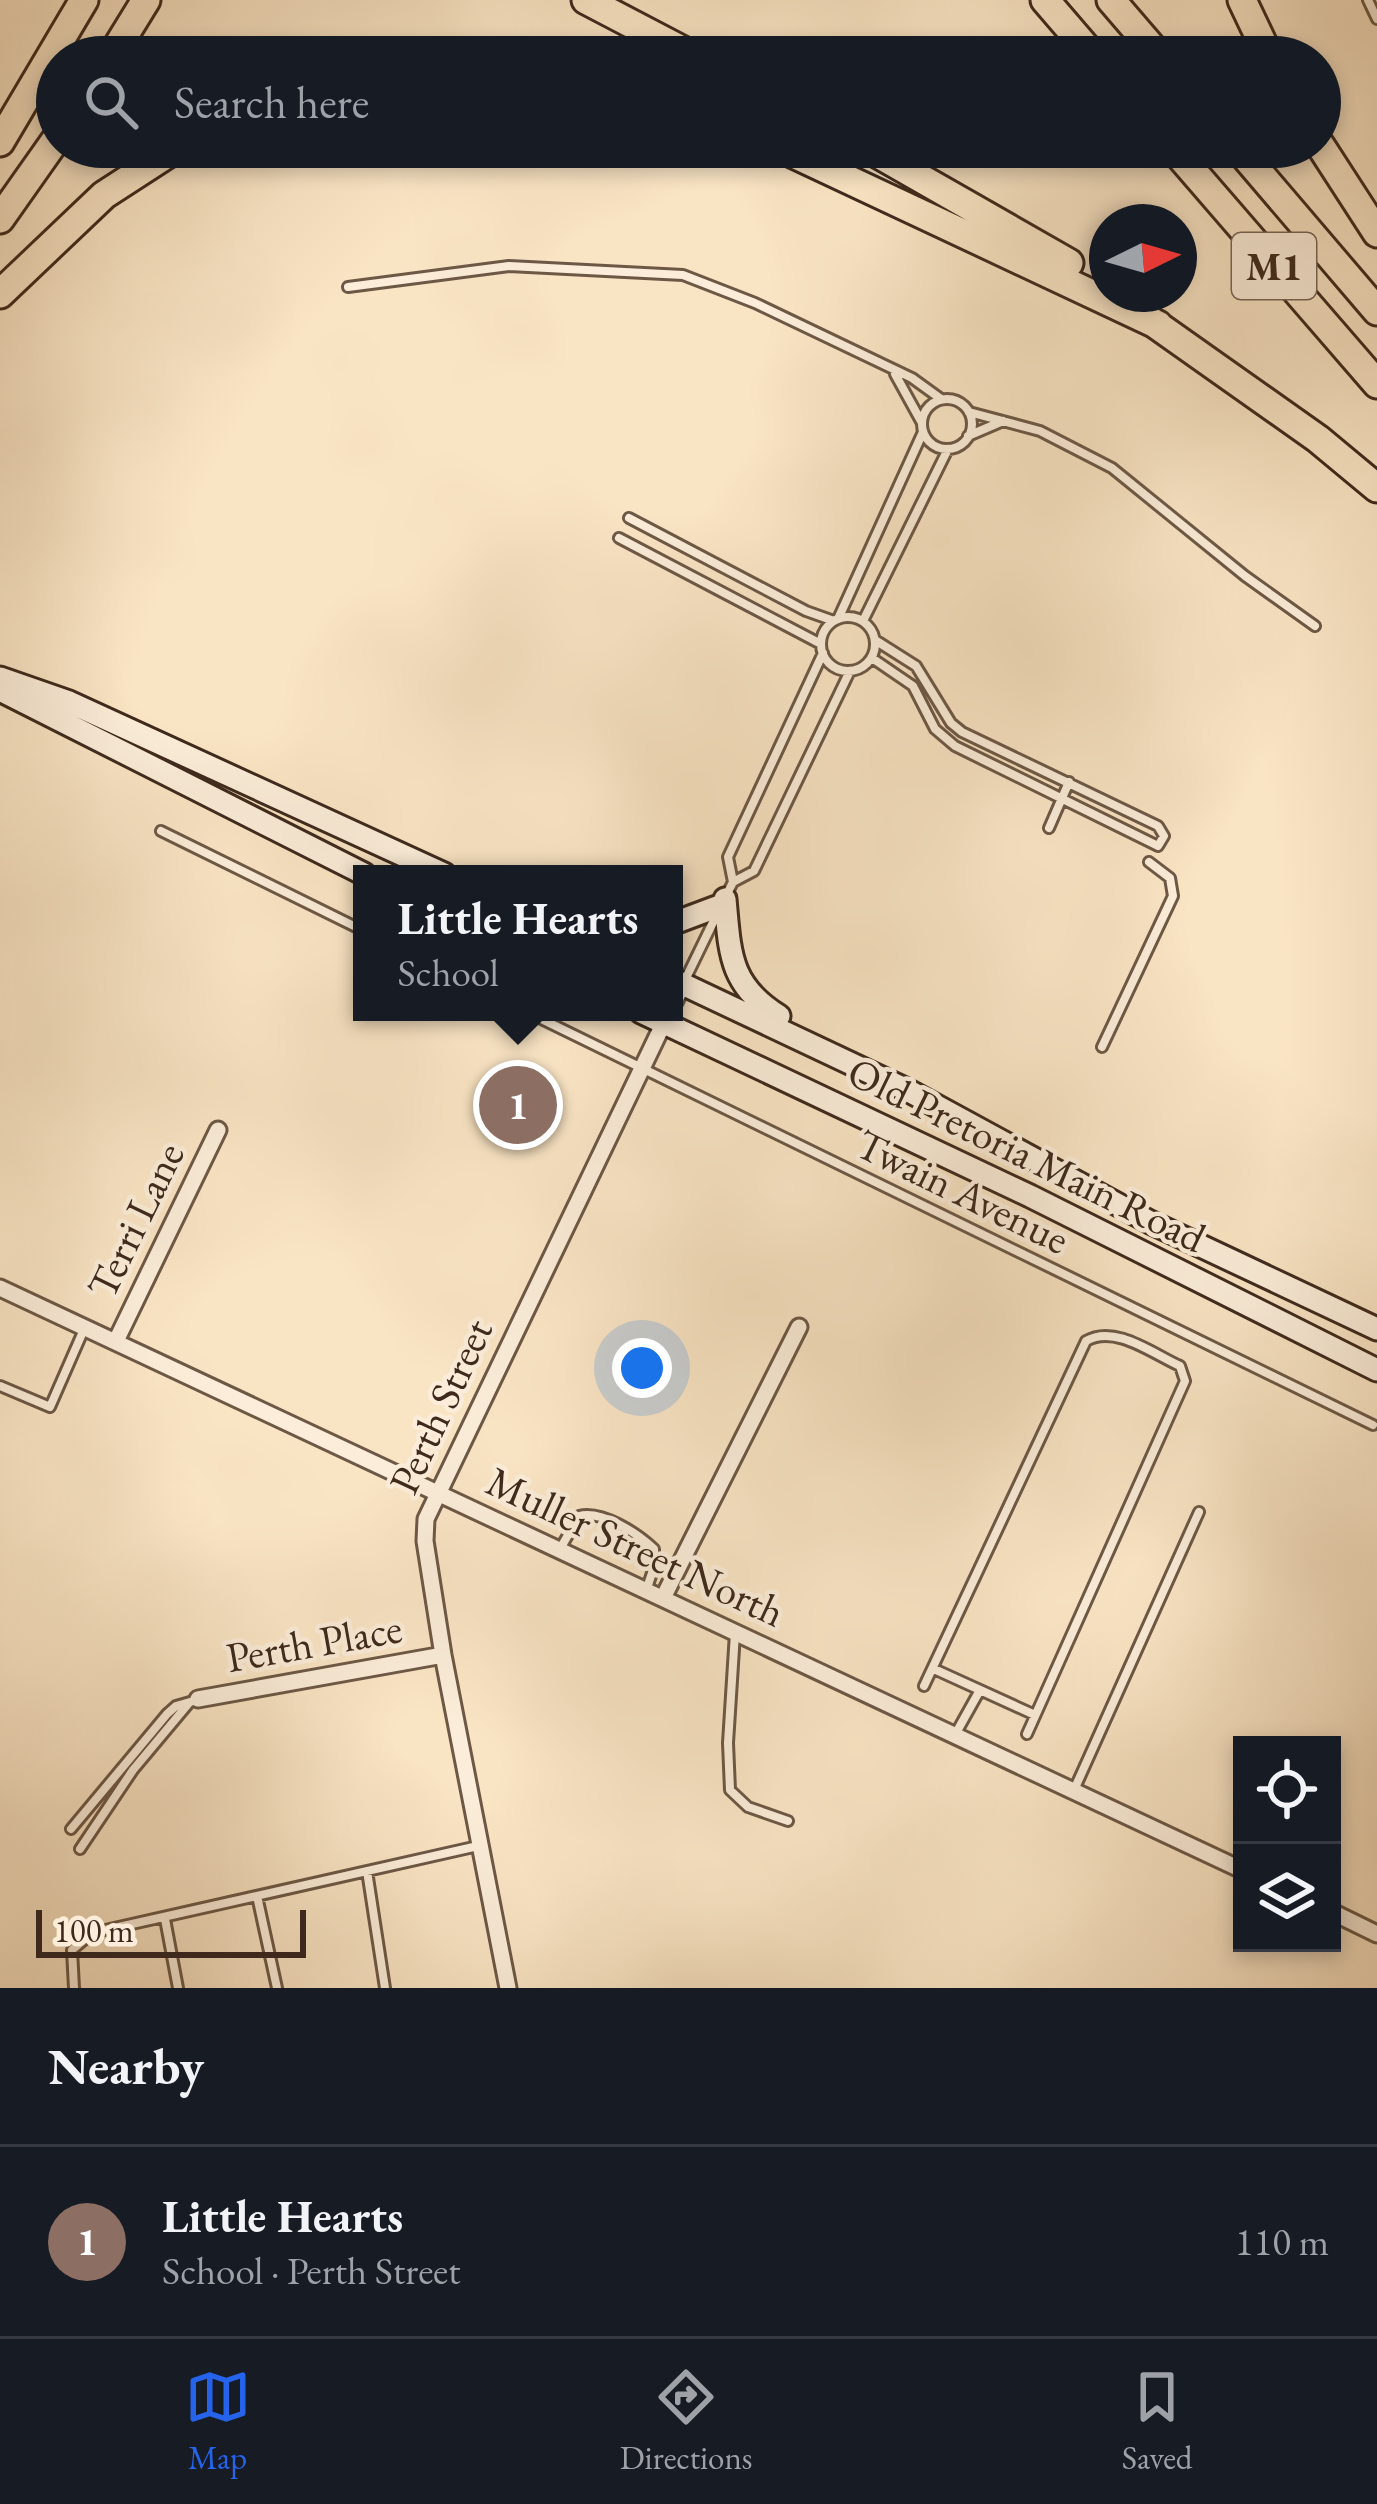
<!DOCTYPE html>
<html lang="en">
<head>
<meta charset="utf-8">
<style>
  :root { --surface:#171b24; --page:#242831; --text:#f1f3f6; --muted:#9ea1a6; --line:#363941; --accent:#2563eb }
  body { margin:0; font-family:"EB Garamond",serif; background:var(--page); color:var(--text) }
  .controls { position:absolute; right:36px; bottom:36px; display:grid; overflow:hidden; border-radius:0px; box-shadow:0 6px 18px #0003 }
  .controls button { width:108px; height:108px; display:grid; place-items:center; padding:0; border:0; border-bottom:3px solid var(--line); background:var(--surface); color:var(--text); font:60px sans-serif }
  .compass { position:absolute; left:1089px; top:204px; width:108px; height:108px; border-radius:50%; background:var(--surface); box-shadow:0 6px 18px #0003; rotate:85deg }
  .scale { position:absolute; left:36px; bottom:30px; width:270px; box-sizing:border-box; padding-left:12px; border:6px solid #3e291c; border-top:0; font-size:33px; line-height:42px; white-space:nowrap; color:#3e291c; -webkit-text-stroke:9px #fbedd9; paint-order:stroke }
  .you { position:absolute; left:642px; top:1368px; width:42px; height:42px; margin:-30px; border:9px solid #fff; border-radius:50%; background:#1a73e8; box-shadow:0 0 0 18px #1a73e833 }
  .badge { display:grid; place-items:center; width:78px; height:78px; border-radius:50%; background:var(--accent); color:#fff; font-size:39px; font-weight:700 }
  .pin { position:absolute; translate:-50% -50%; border:6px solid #fff; box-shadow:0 3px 12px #0006 }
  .popup { position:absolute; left:353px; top:865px; width:330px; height:156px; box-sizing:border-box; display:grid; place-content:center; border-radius:0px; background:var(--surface); filter:drop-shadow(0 3px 9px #0005); font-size:39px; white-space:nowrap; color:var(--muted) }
  .popup b { font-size:45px; color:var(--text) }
  .popup::after { content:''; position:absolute; left:50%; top:100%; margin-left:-24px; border:24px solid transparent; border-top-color:var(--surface) }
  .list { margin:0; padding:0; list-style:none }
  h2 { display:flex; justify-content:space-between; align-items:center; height:156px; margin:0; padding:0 48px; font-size:51px }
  h2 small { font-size:39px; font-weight:400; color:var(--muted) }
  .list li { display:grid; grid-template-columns:78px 1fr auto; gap:36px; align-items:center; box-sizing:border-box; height:192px; padding:0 48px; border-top:3px solid var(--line) }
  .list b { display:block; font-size:45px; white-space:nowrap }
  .list p { margin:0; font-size:39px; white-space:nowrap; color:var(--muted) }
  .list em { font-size:39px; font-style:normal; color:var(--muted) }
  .icon { flex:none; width:66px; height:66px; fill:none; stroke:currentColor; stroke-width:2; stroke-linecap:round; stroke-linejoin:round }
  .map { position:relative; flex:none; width:1377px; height:1988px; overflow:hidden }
  .search { position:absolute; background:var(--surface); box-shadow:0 6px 18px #0003; left:36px; right:36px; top:36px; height:132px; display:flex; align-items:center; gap:30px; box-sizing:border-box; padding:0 42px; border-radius:66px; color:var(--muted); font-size:45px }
  .sheet { height:348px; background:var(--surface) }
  nav { display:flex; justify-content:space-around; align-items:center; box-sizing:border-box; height:168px; border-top:3px solid var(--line); background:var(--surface); font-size:33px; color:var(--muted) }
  nav a { display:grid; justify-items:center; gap:6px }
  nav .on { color:var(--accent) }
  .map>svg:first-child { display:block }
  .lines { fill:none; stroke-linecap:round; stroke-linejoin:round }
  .lane-casing { stroke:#6d5846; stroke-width:14 }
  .street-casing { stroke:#6d5846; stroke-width:21 }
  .secondary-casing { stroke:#3e291c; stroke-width:27 }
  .highway-casing { stroke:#3e291c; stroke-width:33 }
  .lane { stroke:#fbedd9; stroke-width:8 }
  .street { stroke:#fbedd9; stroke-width:15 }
  .secondary { stroke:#fbedd9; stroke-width:21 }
  .highway { stroke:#f9e4c4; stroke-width:27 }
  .labels { text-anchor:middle; stroke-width:9; stroke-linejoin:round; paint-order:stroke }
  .shield { fill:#fbedd9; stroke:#776455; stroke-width:3 }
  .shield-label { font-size:39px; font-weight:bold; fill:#3e291c }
  .street-label { font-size:42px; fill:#3e291c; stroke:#fbedd9 }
</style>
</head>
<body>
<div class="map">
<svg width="1377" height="1988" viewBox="0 0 1377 1988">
  <rect width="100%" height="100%" fill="#f9e4c4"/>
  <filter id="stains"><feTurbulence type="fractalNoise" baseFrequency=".00167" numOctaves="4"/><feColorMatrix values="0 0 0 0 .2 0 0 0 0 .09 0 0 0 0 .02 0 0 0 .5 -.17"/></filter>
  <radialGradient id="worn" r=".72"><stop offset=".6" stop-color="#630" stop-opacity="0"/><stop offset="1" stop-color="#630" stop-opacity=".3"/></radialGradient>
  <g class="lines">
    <!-- lane casing -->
    <g class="lane-casing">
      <path id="lane" d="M1368,0L1377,19
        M348,287L509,266L683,275L755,303L912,378L941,399
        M895,374L922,423
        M922 424a25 25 0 1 1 50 0a25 25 0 1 1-50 0Z
        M969,412L1040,431L1112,468L1245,576L1315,626
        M968,436L1003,421
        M629,518L806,611L834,621
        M619,538L821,644
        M821 644a27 27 0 1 1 54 0a27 27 0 1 1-54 0Z
        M838,619L923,432
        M863,621L948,449
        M872,658L913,686L935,729L955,746L1158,846L1164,836L1158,826L962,732L951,723L916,666L875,640
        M1049,828L1069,782
        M161,831L362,930
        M733,882L728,857L823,653
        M726,896L733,882L754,871L850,671
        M684,982L719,910
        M527,1012L1373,1425
        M1102,1047L1173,896L1170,878L1149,862
        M0,1386L50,1407L85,1327
        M560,1549L579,1516C602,1510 637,1533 654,1549V1567L647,1588
        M735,1633L728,1743L730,1790L748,1807L788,1821
        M934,1669L1035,1715
        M924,1686L1086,1341C1115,1324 1153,1354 1180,1366L1185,1381L1027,1734
        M956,1733L980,1690
        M1074,1790L1199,1512
        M71,1829L167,1714L176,1706L197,1700
        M80,1849L133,1770L189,1703
        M367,1871L385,1988
        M257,1896L277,1988
        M165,1919L178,1988
        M74,1988L72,1950L92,1933L478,1846"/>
    </g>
    <!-- street casing -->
    <g class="street-casing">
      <path id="street" d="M674,1002L683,984
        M0,1288L1242,1870
        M116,1341L218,1130
        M663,1598L799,1327
        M198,1699L443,1655
        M1332,1912L1377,1934
        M508,1988L443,1655L425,1541L426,1519L669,1012"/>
    </g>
    <!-- secondary casing -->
    <g class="secondary-casing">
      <path id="secondary" d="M0,678L69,702L444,874
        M0,690L364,874
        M725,899C730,953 729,985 779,1016
        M674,923L722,905
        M674,980L909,1091L1150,1222L1377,1329
        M641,1012L1030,1196L1377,1370"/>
    </g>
    <!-- highway casing -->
    <g class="highway-casing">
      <path id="highway" d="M586,0L695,57
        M1045,0L1094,57
        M1111,0L1160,57
        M1242,0L1269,57
        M111,57L146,0
        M0,142L84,0
        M1320,145L1377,233
        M779,147L1158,325
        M866,147L1069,263
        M1172,147L1377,384
        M1237,147L1377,311
        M0,219L57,138
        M0,294L104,195L178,147
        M1144,316L1318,439L1377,488"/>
    </g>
    <!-- lane -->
    <use href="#lane" class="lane"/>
    <!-- street -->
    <use href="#street" class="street"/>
    <!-- secondary -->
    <use href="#secondary" class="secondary"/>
    <!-- highway -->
    <use href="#highway" class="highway"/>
  </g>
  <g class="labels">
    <!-- shield labels -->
    <rect class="shield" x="1232" y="233" width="84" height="66" rx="9"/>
    <g class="shield-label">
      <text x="1274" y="280">M1</text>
    </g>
    <!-- street labels -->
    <g class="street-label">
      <text transform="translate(1027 1154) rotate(26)" y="15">Old Pretoria Main Road</text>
      <text transform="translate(963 1191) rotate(26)" y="15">Twain Avenue</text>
      <text transform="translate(135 1220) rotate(-64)" y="15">Terri Lane</text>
      <text transform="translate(440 1406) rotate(-65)" y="15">Perth Street</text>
      <text transform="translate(636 1546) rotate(25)" y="15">Muller Street North</text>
      <text transform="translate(314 1642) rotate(-10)" y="15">Perth Place</text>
    </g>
  </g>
  <rect width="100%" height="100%" filter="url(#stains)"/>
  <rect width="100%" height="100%" fill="url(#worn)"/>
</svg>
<div class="controls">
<button><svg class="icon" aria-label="locate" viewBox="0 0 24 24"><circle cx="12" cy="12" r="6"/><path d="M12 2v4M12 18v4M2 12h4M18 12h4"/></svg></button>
<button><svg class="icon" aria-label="layers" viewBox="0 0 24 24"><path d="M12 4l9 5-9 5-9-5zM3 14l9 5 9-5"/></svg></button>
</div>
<svg class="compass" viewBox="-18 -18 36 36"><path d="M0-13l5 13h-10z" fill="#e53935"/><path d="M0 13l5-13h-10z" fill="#9ea1a6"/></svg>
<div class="scale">100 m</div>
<div class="you"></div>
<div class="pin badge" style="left:518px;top:1105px;background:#8d6e63">1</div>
<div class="popup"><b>Little Hearts</b>School</div>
<div class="search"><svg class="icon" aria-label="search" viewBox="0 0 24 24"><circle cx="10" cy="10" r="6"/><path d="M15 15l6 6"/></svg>Search here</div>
</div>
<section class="sheet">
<h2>Nearby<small></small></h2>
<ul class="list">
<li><span class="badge" style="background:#8d6e63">1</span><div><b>Little Hearts</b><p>School · Perth Street</p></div><em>110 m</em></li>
</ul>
</section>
<nav>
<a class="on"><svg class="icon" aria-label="map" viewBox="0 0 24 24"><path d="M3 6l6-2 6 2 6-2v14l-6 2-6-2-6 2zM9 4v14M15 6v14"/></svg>Map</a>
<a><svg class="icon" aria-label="directions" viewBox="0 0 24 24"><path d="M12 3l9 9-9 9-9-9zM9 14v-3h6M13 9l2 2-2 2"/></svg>Directions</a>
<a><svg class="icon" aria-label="saved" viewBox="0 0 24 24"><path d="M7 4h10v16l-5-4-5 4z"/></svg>Saved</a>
</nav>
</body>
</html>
